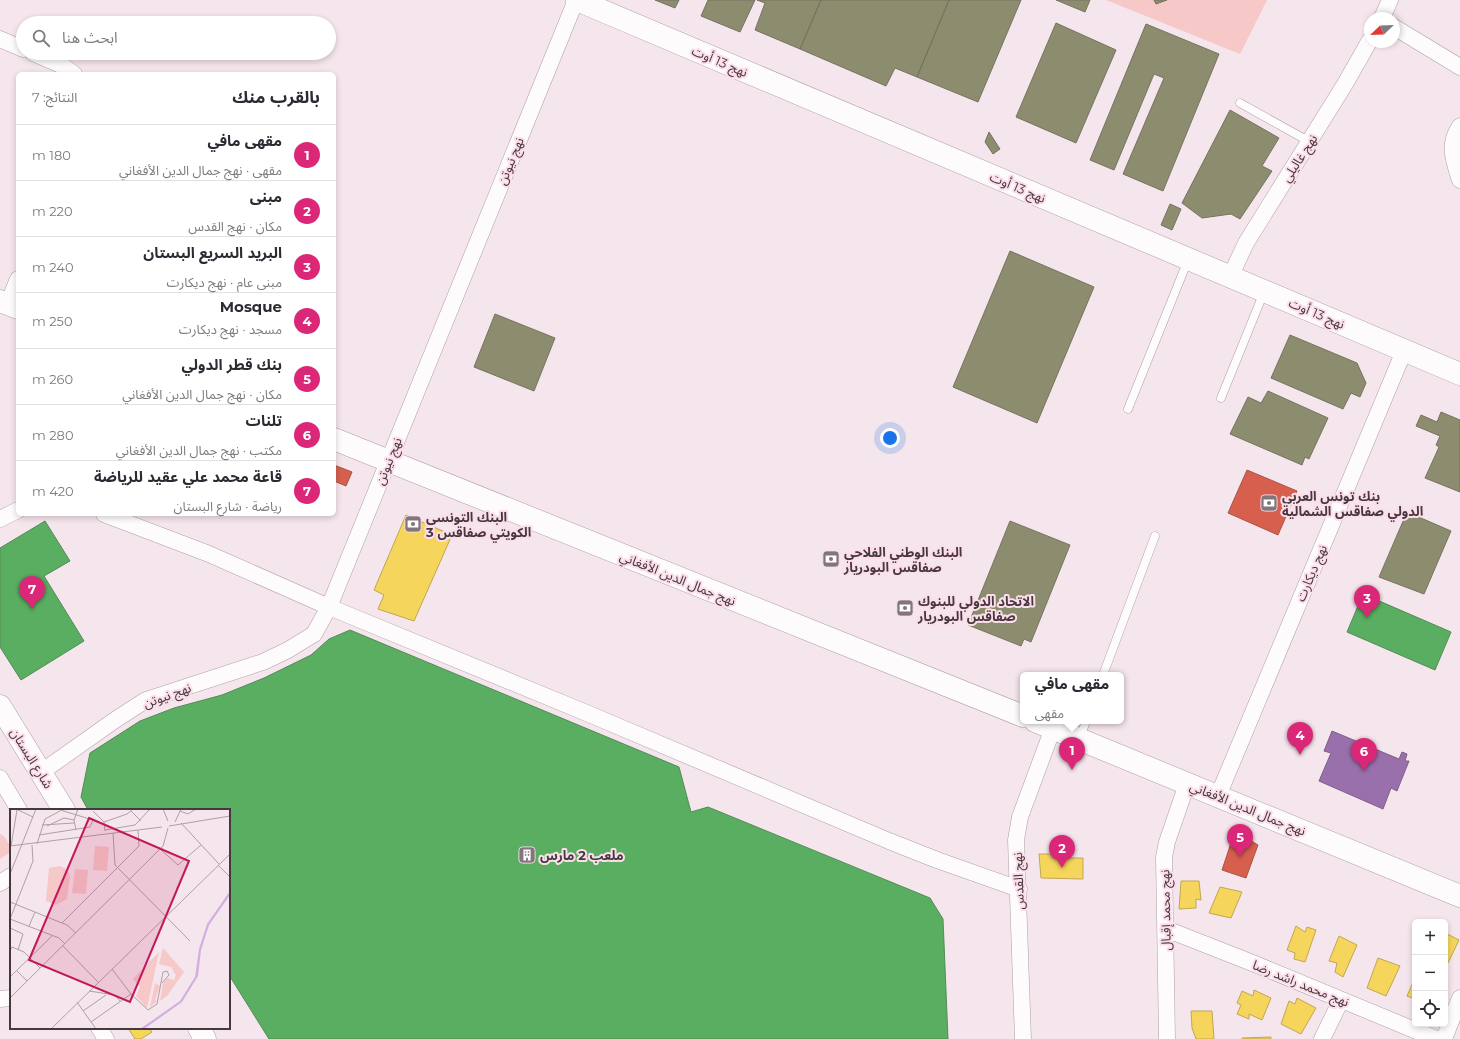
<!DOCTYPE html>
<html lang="ar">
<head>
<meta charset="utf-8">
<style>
  :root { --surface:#fff; --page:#f2f2f3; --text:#2b2b33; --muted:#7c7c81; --line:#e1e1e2; --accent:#db2777 }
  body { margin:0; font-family:Montserrat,"Noto Sans Arabic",sans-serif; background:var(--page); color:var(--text); direction:rtl }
  .controls { position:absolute; right:12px; bottom:12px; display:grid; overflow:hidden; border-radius:6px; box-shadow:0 2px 6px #0003 }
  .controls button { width:36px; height:36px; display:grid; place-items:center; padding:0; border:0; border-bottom:1px solid var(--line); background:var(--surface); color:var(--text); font:20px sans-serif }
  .compass { position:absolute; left:1364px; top:12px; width:36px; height:36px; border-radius:50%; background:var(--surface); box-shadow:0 2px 6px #0003; rotate:247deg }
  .you { position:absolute; left:890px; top:438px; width:14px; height:14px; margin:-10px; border:3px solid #fff; border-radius:50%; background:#1a73e8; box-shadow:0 0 0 6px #1a73e833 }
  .badge { display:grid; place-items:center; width:26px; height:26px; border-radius:50%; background:var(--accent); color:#fff; font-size:13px; font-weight:700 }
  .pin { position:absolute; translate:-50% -33px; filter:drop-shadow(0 1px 2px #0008) }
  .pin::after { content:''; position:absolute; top:21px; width:14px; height:12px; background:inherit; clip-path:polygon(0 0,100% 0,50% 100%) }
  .popup { position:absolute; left:1020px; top:672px; width:104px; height:52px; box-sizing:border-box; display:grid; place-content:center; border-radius:6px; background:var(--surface); filter:drop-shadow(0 1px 3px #0005); font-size:13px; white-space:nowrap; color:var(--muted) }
  .popup b { font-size:15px; color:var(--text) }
  .popup::after { content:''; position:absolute; left:50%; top:100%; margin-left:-8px; border:8px solid transparent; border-top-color:var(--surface) }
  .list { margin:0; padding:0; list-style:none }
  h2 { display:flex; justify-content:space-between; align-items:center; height:52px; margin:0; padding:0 16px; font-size:17px }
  h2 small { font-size:13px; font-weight:400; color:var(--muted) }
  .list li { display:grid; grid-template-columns:26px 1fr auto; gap:12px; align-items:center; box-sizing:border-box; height:56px; padding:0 16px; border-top:1px solid var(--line) }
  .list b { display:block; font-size:15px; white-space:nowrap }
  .list p { margin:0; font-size:13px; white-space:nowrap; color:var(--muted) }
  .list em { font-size:13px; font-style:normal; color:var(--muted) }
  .icon { flex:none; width:22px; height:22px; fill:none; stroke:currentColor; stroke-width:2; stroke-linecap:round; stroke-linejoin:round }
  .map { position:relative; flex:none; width:1460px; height:1039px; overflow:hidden; direction:ltr }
  .search { position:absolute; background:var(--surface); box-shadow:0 2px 6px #0003; left:16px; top:16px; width:320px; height:44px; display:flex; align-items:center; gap:10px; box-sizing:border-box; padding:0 14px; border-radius:22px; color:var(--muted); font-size:15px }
  .panel { position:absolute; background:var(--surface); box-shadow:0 2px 6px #0003; left:16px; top:72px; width:320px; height:444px; border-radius:6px; direction:rtl }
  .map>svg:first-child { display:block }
  .green { fill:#f6c8c8 }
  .homes { fill:#f6d55c; stroke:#c1a653 }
  .shops { fill:#d6604d; stroke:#ab5449 }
  .offices { fill:#9970ab; stroke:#805f8b }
  .public { fill:#5aae61; stroke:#548b57 }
  .industry { fill:#8c8c6e; stroke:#777360 }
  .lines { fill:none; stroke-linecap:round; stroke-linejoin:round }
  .service-casing { stroke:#aea0a6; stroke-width:9 }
  .minor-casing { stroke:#aea0a6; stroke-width:17 }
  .secondary-casing { stroke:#aea0a6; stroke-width:23 }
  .service { stroke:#fefbfc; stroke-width:8 }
  .minor { stroke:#fefbfc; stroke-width:16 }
  .secondary { stroke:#fefbfc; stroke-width:22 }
  .labels { text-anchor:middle; stroke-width:4; stroke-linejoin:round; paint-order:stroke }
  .street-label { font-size:13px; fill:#46383f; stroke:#fcdeeb }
  .poi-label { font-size:13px; font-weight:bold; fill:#46383f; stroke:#fcdeeb; text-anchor:start }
  .inset-road { fill:none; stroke:#afa0a7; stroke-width:1 }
  .view { fill:#c2185b; fill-opacity:0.15; stroke:#c2185b; stroke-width:2 }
  .inset-edge { fill:none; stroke:#46383f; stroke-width:2 }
</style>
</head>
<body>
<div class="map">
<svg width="1460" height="1039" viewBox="0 0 1460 1039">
  <rect width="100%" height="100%" fill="#f5e5ec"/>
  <!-- green -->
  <path class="green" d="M1106,0H1267L1240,54Z
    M1,834C6,837 11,846 11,852L0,859V835Z"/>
  <!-- homes -->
  <path class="homes" d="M406,515L452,535L414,621L378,609L384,595L374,590Z
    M1039,854H1050L1052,858H1083V879L1041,878Z
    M1181,881H1199L1201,900L1196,899V908L1179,909Z
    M1220,887L1242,892L1231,918L1209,913Z
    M1296,926L1305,932L1307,927L1316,930L1305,962L1294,959L1295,953L1287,950Z
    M1445,933L1459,940L1448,963L1445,962Z
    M1339,936L1357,945L1343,977L1335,972L1337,963L1329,961Z
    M1378,958L1400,966L1386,996L1367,988Z
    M1415,978V999L1407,996Z
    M1254,990L1271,998L1262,1020L1249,1014V1019L1237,1014L1241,1005L1237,1003L1242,991L1253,996Z
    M1297,998L1316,1008L1301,1034L1281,1024L1289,1001L1295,1004Z
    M1191,1011H1212L1214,1039H1196L1192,1028Z
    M128,1028H149L152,1032L141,1039H135Z
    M1271,1037V1039H1242V1038Z"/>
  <!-- shops -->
  <path class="shops" d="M334,465L352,472L346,486L334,481Z
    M1247,470L1297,491L1278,535L1228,513Z
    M1233,837H1245L1258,845L1246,878L1222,870Z"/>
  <!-- offices -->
  <path class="offices" d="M1332,731L1399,759L1402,752L1407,754L1405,761H1409L1397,791L1391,788L1383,809L1319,781L1331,753L1324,751Z"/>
  <!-- public -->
  <path class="public" d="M45,521L70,561L44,576L84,641L21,680L0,647V548Z
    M1363,594L1451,632L1435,670L1347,632Z
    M350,630L679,767L691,812L708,807L930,898L943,919L948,1039H269L229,975V810H88L81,797L90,753L140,721L174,708L222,695L264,678L311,655L329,639Z"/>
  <!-- industry -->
  <path class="industry" d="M655,0H679L675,8Z
    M708,0H755L740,32L701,16Z
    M757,0H821L800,49L755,30L765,3Z
    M821,0H949L917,77L895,68L886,86L800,49Z
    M949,0H1021L978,102L917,77Z
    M1056,0H1090L1085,12Z
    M1154,0H1167L1156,4Z
    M1056,23L1116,50L1076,143L1016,117Z
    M1146,24L1219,54L1163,191L1123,174L1164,78L1154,74L1114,170L1090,160Z
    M1230,110L1279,138L1262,166L1272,171L1240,219L1231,214L1202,218L1182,203Z
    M989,132L1000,149L993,154L985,142Z
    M1170,204L1181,209L1172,230L1161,225Z
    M1010,251L1094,287L1037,423L953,387Z
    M495,314L555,338L534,391L474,367Z
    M1290,335L1357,363L1366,383L1360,397L1351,393L1343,409L1271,378Z
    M1268,391L1328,418L1309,459L1305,457L1302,465L1230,434L1248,397L1261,403Z
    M1441,412L1460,420V492L1425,478L1439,447L1436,445L1440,436L1416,426L1421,415L1437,422Z
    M1407,512L1451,531L1424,594L1379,577Z
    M1010,521L1070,545L1031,642L1024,639L1021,646L968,625Z"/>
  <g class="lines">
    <!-- service casing -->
    <g class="service-casing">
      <path id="service" d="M1240,103L1310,142
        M1221,398L1264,292
        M1128,409L1188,260
        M1103,675L1155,536
        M1080,738L1086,721"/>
    </g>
    <!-- minor casing -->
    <g class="minor-casing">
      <path id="minor" d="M1382,18L1390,0
        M1394,27L1460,67
        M0,39L23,49
        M33,53L63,66L74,74
        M1460,126C1447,145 1454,161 1460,180
        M1230,277L1246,243L1345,84L1370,40
        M8,304L18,279
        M104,514L209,554L329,607L589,714L889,841L937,860L1019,889
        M0,519L18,510
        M40,773L115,720L146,700L263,662L288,650L314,634L329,607L576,0
        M0,778L19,810
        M1218,796L1404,351
        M0,883L11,876
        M1166,929L1255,964L1436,1039
        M0,999L11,998
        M99,1028L106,1039
        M1023,1039L1016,840L1020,817L1053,728
        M1167,1039L1164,857L1167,842L1187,784
        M1322,1039L1341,1000
        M1444,1039L1460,998"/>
    </g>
    <!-- secondary casing -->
    <g class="secondary-casing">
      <path id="secondary" d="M577,0L1460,374
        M0,301L18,308
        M334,439L1023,716
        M0,706L64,810
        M1035,721L1460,896
        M199,1028L205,1039"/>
    </g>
    <!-- service -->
    <use href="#service" class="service"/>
    <!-- minor -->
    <use href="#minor" class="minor"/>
    <!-- secondary -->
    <use href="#secondary" class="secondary"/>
  </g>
  <!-- icons -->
  <defs>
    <g id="bank-square" transform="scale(0.9)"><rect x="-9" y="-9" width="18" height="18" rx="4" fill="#83757c" stroke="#fcdeeb"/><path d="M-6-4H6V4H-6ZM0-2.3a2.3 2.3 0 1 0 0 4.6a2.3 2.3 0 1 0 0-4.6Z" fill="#fff"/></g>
    <g id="building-square" transform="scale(0.9)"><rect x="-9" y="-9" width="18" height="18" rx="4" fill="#83757c" stroke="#fcdeeb"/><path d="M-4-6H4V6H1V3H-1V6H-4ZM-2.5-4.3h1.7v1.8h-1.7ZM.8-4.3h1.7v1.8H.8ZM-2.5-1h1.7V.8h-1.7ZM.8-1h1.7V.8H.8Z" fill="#fff"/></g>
  </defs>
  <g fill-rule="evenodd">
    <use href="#bank-square" x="1269" y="503"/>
    <use href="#bank-square" x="413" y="524"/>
    <use href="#bank-square" x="831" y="559"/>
    <use href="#bank-square" x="905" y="608"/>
    <use href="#building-square" x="527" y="855"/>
  </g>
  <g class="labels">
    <!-- street labels -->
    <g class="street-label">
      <text transform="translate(720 61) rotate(23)" y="5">نهج 13 أوت</text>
      <text transform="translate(1299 158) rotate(-57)" y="5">نهج غاليلي</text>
      <text transform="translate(510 161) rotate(-68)" y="5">نهج نيوتن</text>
      <text transform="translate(1018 187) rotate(23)" y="5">نهج 13 أوت</text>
      <text transform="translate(1317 313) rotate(23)" y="5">نهج 13 أوت</text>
      <text transform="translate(388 461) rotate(-68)" y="5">نهج نيوتن</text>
      <text transform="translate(1311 573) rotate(-67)" y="5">نهج ديكارت</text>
      <text transform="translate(678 578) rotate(22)" y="5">نهج جمال الدين الأفغاني</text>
      <text transform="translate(167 695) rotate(-20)" y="5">نهج نيوتن</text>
      <text transform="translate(32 758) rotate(58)" y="5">شارع البستان</text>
      <text transform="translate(1248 808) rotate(22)" y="5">نهج جمال الدين الأفغاني</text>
      <text transform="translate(1018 881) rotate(-92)" y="5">نهج القدس</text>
      <text transform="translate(1165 910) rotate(-91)" y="5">نهج محمد إقبال</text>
      <text transform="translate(1301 983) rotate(22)" y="5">نهج محمد راشد رضا</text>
    </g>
    <!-- poi labels -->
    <g class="poi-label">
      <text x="1282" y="501">بنك تونس العربي<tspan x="1282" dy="15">الدولي صفاقس الشمالية</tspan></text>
      <text x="426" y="522">البنك التونسي<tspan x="426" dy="15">الكويتي صفاقس 3</tspan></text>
      <text x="844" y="557">البنك الوطني الفلاحي<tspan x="844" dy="15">صفاقس البودريار</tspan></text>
      <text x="918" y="606">الاتحاد الدولي للبنوك<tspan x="918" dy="15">صفاقس البودريار</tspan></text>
      <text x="540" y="860">ملعب 2 مارس</text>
    </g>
  </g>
  <!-- overview -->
  <g transform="translate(10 809)">
    <rect width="220" height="220" fill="#f5e5ec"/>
    <path d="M85,37L99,38L97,62L83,61ZM50,57L58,61L60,68L57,90L46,96L36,92L39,59ZM65,60L78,61L76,85L62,84ZM153,139L174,163L157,187L150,192L153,174L157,169L164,171L166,166L161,158L149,155ZM149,143L137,199L126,187L130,178L123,170ZM145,174L150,177L145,191L147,192L140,198Z" fill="#f6c8c8"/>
    <path d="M220,82V86L199,116L191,141L188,167L172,193L134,220H130L170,192L185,168L189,140L197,115Z" fill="#d2aee2"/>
    <path class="inset-road" d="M6,0L23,8M153,0L158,12M83,2L94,13L95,22M121,2L131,12M170,2L178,5L186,0M94,13L117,5L123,0M165,13L171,0M171,14L209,55M32,16L64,14M37,17L54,9L64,11M159,17L220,7M66,21L64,11L68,0M95,21L125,16L140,0M103,24L105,56L180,132M29,26L80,18L83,11L47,0M27,35L35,10L50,2M22,36L23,52L0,110L49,129L55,135M0,37L152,18M1,37L7,1M150,40L168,56L191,36M208,56L220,68M0,65L26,0M0,93L57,116L66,124M52,114L129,37L128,21M19,117L25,103M0,119L13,125L8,141M53,137L88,173M0,142L2,138L14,143L30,159M102,160L121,185L138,201L147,195L153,163L157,162L159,166L152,174M7,162L17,172M0,168L42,127M79,182L105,186L110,192M0,189L153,37L158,19M67,193L86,220M73,202L96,186M81,213L121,185M41,220L220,45"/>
    <path class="view" d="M79,9L179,52L120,193L19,151Z"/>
    <rect width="220" height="220" class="inset-edge"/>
  </g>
</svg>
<div class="controls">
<button>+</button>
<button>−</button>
<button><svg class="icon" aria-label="locate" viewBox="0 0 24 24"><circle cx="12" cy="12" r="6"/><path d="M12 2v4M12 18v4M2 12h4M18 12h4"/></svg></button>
</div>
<svg class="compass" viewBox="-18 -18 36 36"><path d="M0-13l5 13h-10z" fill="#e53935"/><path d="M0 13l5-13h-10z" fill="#7c7c81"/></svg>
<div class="you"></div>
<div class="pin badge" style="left:1072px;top:770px">1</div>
<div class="popup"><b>مقهى مافي</b>مقهى</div>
<div class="pin badge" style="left:1062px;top:868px">2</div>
<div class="pin badge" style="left:1367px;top:618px">3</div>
<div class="pin badge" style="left:1300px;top:755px">4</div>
<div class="pin badge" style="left:1240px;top:857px">5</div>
<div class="pin badge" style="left:1364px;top:771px">6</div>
<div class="pin badge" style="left:32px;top:609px">7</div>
<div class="search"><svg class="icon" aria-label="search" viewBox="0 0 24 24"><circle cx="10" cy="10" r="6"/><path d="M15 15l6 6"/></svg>ابحث هنا</div>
<section class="panel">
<h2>بالقرب منك<small>النتائج: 7</small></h2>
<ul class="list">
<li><span class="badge">1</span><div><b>مقهى مافي</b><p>مقهى · نهج جمال الدين الأفغاني</p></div><em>180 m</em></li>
<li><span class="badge">2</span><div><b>مبنى</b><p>مكان · نهج القدس</p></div><em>220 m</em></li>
<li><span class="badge">3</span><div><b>البريد السريع البستان</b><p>مبنى عام · نهج ديكارت</p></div><em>240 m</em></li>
<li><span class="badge">4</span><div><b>Mosque</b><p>مسجد · نهج ديكارت</p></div><em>250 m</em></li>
<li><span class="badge">5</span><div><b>بنك قطر الدولي</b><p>مكان · نهج جمال الدين الأفغاني</p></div><em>260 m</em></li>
<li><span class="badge">6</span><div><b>تلنات</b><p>مكتب · نهج جمال الدين الأفغاني</p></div><em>280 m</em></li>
<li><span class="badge">7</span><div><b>قاعة محمد علي عقيد للرياضة</b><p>رياضة · شارع البستان</p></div><em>420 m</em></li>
</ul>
</section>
</div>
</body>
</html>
